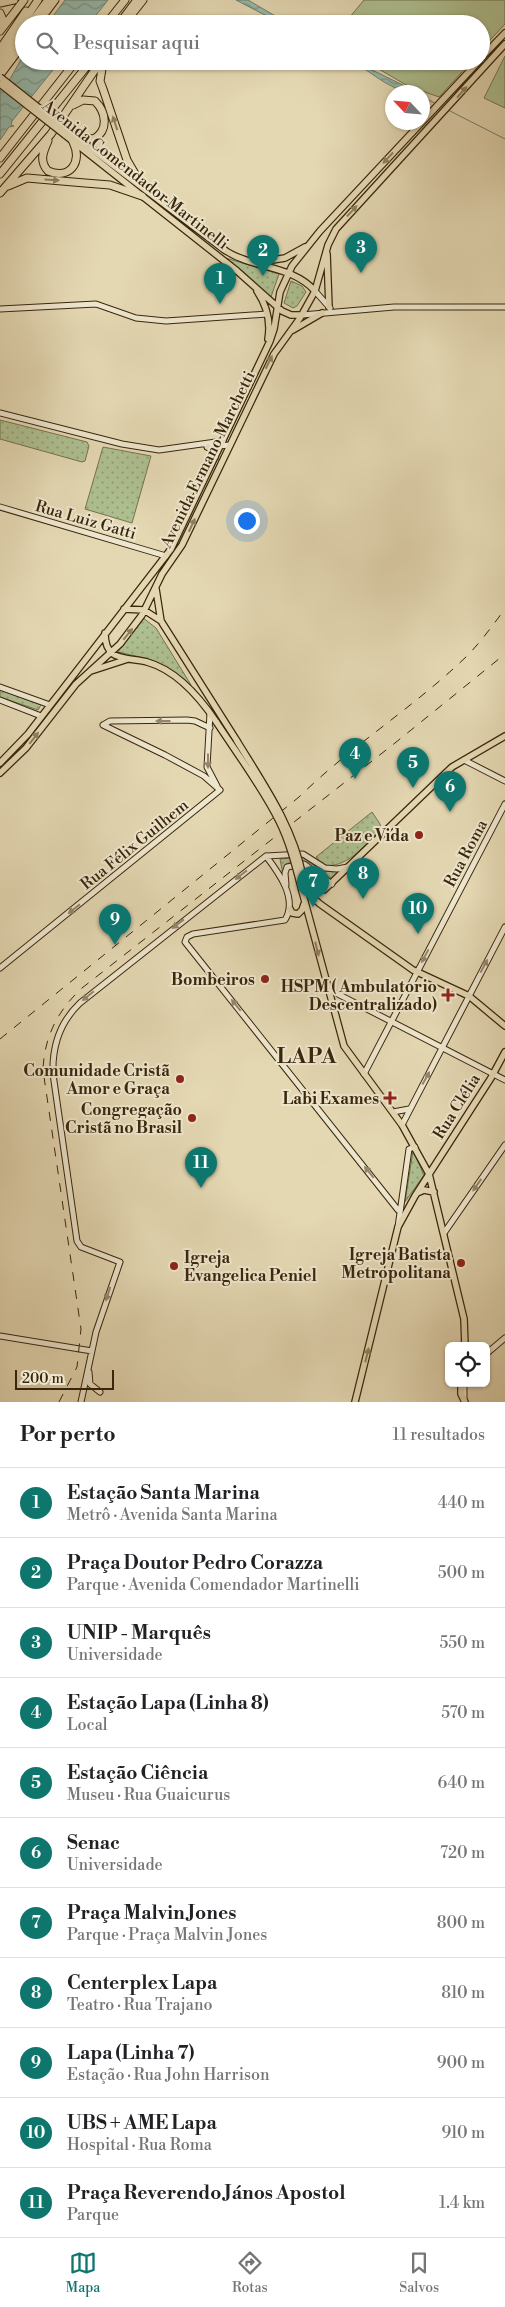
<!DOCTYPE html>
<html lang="pt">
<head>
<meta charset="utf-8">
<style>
  :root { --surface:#fff; --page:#f6f6f6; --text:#202124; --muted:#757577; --line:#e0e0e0; --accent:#0f766e }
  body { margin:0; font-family:"Libre Bodoni",serif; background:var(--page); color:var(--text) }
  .controls { position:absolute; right:15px; bottom:15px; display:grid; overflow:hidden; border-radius:8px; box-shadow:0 1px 4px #0004 }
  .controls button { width:45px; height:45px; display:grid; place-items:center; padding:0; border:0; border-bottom:1px solid var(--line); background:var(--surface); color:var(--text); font:25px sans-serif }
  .compass { position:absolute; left:385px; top:85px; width:45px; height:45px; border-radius:50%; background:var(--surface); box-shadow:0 1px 4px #0004; rotate:296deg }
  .scale { position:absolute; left:15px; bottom:12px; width:99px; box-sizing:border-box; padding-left:5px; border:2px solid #3a260b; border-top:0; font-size:14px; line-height:18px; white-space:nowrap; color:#3a260b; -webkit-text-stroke:4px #ede6ce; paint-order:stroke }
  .you { position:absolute; left:246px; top:520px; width:18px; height:18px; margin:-12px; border:4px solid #fff; border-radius:50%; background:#1a73e8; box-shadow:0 0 0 8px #1a73e833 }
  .badge { display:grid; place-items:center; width:32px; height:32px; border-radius:50%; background:var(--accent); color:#fff; font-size:16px; font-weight:700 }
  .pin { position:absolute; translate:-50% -41px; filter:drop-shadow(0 1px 2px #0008) }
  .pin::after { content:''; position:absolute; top:26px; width:18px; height:15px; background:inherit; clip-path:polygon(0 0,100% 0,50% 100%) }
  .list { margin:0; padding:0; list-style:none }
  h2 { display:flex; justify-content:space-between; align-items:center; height:65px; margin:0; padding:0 20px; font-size:21px }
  h2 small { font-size:16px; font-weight:400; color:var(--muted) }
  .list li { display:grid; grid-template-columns:32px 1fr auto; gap:15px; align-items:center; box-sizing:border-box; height:70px; padding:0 20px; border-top:1px solid var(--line) }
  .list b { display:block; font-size:19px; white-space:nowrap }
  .list p { margin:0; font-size:16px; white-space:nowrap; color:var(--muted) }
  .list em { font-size:16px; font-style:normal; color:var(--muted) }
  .icon { flex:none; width:28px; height:28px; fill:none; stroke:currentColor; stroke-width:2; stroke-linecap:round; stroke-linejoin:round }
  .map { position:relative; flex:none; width:505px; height:1402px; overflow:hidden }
  .search { position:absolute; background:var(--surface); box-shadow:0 1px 4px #0004; left:15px; right:15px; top:15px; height:55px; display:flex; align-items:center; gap:12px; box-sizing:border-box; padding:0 18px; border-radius:28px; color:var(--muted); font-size:19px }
  .sheet { height:835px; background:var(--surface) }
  nav { display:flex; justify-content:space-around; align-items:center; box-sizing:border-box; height:70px; border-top:1px solid var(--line); background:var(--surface); font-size:14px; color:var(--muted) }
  nav a { display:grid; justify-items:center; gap:2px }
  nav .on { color:var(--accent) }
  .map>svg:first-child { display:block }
  .green { fill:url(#green-dots); stroke:#74734e }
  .pitch { fill:#aec091; stroke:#74734e }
  .water { fill:url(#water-waves); stroke:#717f6c }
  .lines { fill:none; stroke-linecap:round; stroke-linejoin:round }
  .stream { stroke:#717f6c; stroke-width:1 }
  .secondary-casing { stroke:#3a260b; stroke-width:7 }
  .primary-casing { stroke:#3a260b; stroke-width:8 }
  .highway-casing { stroke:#3a260b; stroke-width:9 }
  .secondary { stroke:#ede6ce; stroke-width:5 }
  .primary { stroke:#e4d8b3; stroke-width:5.5 }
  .highway { stroke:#e4d8b3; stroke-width:7 }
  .rail { stroke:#3a260b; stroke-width:1; stroke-dasharray:9 9; stroke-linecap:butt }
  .primary-bridge-casing { stroke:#3a260b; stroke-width:8; stroke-linecap:butt }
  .primary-bridge { stroke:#e4d8b3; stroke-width:5.5 }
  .oneway { fill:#8f7f5f }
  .oneway2 { fill:#94866c }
  .poi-dot { fill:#8f2418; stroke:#ede6ce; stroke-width:2 }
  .labels { text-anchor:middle; stroke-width:4; stroke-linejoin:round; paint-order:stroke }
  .street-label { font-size:16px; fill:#3a260b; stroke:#ede6ce }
  .poi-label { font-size:16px; font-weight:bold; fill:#3a260b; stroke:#ede6ce; text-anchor:end }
  .district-label { font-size:21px; font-weight:bold; letter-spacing:1px; fill:#3a260b; stroke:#ede6ce }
</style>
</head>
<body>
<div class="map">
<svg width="505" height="1402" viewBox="0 0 505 1402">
  <defs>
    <pattern id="green-dots" width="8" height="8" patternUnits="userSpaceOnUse" patternTransform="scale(1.25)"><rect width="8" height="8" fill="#aec091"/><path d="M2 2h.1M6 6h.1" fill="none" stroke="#8f9c75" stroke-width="1.8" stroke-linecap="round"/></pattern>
    <pattern id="water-waves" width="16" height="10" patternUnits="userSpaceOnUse" patternTransform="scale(1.25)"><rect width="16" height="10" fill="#95baad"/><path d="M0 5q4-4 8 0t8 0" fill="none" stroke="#7b978b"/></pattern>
  </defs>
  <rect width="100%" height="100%" fill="#e4d8b3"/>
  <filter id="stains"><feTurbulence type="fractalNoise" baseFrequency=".004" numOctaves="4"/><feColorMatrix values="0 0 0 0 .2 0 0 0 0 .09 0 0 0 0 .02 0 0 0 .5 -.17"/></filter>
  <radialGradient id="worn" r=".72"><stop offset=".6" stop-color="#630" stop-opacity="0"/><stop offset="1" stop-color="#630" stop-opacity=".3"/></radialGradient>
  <!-- green -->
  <path class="green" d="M226,258L279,274L271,297Z
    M291,281L302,286L306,292L297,306L293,308L284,303Z
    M0,420L87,442L89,446L85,461L82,462L0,439Z
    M103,447L151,456L132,523L85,509Z
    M142,617L156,628L191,685L188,687C165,660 152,660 118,652Z
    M0,690L41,705L38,710L0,697Z
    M372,812L380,824L381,829L378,832C363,847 346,869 323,865L316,857Z
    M302,857L323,871L340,872L332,879C317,868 305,854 286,864L283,875L280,859Z
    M413,1151L424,1175L405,1202Z"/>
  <!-- pitch -->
  <path class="pitch" d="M364,0H505V24L481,50V24H344Z
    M505,56V108L484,98Z
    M365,61H472L439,97L408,86Z"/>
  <!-- water -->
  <path class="water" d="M65,0H108L89,24H47Z
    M236,0H248L289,24H282Z
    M23,56L24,61H60L12,121L11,125L14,126L9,127L0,140V87L10,79Z
    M362,65L417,92C396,93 380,79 363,68Z"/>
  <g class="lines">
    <!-- stream -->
    <path class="stream" d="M353,61L362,66
      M422,97L435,103
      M448,110L505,139"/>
    <!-- secondary casing -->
    <g class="secondary-casing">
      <path id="secondary" d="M315,291L330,308
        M0,309L96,304L136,318L166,321L267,314
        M302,315L394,307H505
        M0,413L122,444L159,450L223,441
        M207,447L230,445
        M0,507L166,556
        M0,687L50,705
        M0,700L41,716
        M210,713L207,767L217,786
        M103,725L165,755L204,776L220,790
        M103,725L110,721L187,720L195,721L210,728
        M464,760L505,781
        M266,856C279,873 298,899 285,920L193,934L187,937L185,942L398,1210
        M286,885L285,873L287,867L304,864L332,884
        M0,968L220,790
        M328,989L505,1080
        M364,1074L505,804
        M393,1112L409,1109
        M402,1125L505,927
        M398,1227L409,1149L415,1147
        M444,1233L505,1145
        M0,1336L92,1351
        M486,1354L505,1338
        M89,1372L90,1384L100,1392
        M464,1400V1383
        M81,1402L96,1332L120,1262L81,1247L77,1241L53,1074C52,1047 60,1022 80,1003L266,856L303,854L325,868L337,869L348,867"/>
    </g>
    <!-- primary casing -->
    <g class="primary-casing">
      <path id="primary" d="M481,58L505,33
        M422,122L479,61
        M68,131L226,251C254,269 292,265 315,291
        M65,135L237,271L282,311L291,315H302
        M327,254L329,307
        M260,262L285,258L305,247
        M257,291C267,306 271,322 268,339
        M293,330L322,313
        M208,447L213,451L215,457
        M156,589L161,621
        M124,609L144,610L161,621L237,741
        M105,633C105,641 106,649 113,654C123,660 136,659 147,662C176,670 201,699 217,723
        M91,671L128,659
        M0,763L28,734L171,549L270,341L274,329L280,292L292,266L320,231L422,122
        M0,773L26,748L76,684L120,644L142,615L162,574L182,545L274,354L300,318L315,291L328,245L336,229L505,44
        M303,877L313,890H324L452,767L505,736
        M304,883L309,894L320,904L413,970L469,996L505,1026
        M302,891L344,1046L402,1125L429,1174L464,1319L465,1346
        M290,909L292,913L298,914L302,910L304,904
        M417,1193L424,1190L434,1192
        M461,1383V1394L465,1402
        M355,1402L398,1227L415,1196L491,1078L505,1052"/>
    </g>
    <!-- highway casing -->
    <g class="highway-casing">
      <path id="highway" d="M0,3L14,0
        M0,13L3,20L2,26
        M30,24L48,0
        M37,24L55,0
        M106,24L125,0
        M119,24L137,0
        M124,24L143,0
        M0,31L24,0
        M0,49L26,11
        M0,57L38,0
        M103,63L100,81L103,89L127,160L141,184
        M0,67L24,33
        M0,75L24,43
        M73,105L83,100L95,101C106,112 109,130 94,139L77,137
        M48,141C43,152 39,161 48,171C70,180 83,162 73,142
        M0,158L76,61
        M0,174L91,61
        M8,186L27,178L85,183L110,185L142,196
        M0,193L51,134L101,61"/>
    </g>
    <!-- secondary -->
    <use href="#secondary" class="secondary"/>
    <!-- primary -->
    <use href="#primary" class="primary"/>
    <!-- highway -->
    <use href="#highway" class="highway"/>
    <!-- rail -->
    <path class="rail" d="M0,1039L299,797C352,745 416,706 469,654C482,640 493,625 505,609
      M59,1402L77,1367L81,1329L43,1070C44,1037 58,1010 82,988L395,743L505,654"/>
    <!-- primary-bridge casing -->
    <g class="primary-bridge-casing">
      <path id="primary-bridge" d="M0,77L68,131
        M0,84L65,135
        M217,723C238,755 262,787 279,821C290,843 296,868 302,891
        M237,741C264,785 293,826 303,877"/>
    </g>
    <!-- primary-bridge -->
    <use href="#primary-bridge" class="primary-bridge"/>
  </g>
  <!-- one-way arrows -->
  <defs><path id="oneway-solid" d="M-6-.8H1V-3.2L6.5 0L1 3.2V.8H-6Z" transform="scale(1.25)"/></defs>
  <g class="oneway">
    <use href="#oneway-solid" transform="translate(462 92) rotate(-48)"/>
    <use href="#oneway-solid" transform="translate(115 123) rotate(-108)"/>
    <use href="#oneway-solid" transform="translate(388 158) rotate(133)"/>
    <use href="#oneway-solid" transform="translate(52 180) rotate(4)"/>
    <use href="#oneway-solid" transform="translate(352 211) rotate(-47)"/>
    <use href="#oneway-solid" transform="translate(269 362) rotate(-64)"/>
    <use href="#oneway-solid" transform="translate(192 525) rotate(-65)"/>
    <use href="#oneway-solid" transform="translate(128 634) rotate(-51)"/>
    <use href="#oneway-solid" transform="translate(34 738) rotate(-52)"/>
    <use href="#oneway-solid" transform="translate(317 949) rotate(76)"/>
    <use href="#oneway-solid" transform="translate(367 1355) rotate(-76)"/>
  </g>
  <g class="oneway2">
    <use href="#oneway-solid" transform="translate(163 721) rotate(180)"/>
    <use href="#oneway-solid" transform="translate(208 761) rotate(90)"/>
    <use href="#oneway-solid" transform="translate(241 875) rotate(142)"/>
    <use href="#oneway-solid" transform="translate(74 909) rotate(142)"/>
    <use href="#oneway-solid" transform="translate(178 924) rotate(142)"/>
    <use href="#oneway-solid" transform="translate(425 956) rotate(118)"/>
    <use href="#oneway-solid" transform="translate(484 966) rotate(-62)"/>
    <use href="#oneway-solid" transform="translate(88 996) rotate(141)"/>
    <use href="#oneway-solid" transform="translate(236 1005) rotate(-129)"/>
    <use href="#oneway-solid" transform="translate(426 1078) rotate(-61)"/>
    <use href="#oneway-solid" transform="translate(369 1172) rotate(-129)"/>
    <use href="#oneway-solid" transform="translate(477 1185) rotate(125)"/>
    <use href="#oneway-solid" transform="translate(108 1294) rotate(108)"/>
  </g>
  <!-- markers -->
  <g class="poi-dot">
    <circle cx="419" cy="835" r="5"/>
    <circle cx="265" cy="979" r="5"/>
    <path d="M445.5 987.5h5v5h5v5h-5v5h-5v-5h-5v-5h5z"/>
    <circle cx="180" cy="1079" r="5"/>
    <path d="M387.5 1090.5h5v5h5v5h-5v5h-5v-5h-5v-5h5z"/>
    <circle cx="192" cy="1118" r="5"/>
    <circle cx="461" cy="1263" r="5"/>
    <circle cx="174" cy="1266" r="5"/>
  </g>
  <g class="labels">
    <!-- street labels -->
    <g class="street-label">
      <text transform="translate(136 174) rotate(38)" y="6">Avenida Comendador Martinelli</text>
      <text transform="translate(207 459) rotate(-64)" y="6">Avenida Ermano Marchetti</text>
      <text transform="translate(86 519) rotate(16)" y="6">Rua Luiz Gatti</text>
      <text transform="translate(134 844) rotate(-39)" y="6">Rua Félix Guilhem</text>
      <text transform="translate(465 853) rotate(-62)" y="6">Rua Roma</text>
      <text transform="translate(456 1106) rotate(-58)" y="6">Rua Clélia</text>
    </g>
    <!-- poi labels -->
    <g class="poi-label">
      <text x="409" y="841">Paz e Vida</text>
      <text x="255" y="985">Bombeiros</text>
      <text x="437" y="992">HSPM ( Ambulatorio<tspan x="437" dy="18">Descentralizado)</tspan></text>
      <text x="170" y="1076">Comunidade Cristã<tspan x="170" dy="18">Amor e Graça</tspan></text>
      <text x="379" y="1104">Labi Exames</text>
      <text x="182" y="1115">Congregação<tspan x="182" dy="18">Cristã no Brasil</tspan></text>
      <text x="451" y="1260">Igreja Batista<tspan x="451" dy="18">Metropolitana</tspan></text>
      <text x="184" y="1263" text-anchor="start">Igreja<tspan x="184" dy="18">Evangelica Peniel</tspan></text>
    </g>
    <!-- district labels -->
    <g class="district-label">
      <text x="307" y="1063">LAPA</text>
    </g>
  </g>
  <rect width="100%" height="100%" filter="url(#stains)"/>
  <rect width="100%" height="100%" fill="url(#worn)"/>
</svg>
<div class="controls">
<button><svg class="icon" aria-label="locate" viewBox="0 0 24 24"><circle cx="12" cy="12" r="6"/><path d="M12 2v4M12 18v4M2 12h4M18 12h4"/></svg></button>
</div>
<svg class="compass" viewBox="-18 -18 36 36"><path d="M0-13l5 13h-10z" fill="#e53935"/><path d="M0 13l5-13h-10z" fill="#757577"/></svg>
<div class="scale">200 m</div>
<div class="you"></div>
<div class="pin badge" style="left:220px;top:304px">1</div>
<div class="pin badge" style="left:263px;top:276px">2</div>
<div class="pin badge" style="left:361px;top:273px">3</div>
<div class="pin badge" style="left:355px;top:779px">4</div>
<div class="pin badge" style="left:413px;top:788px">5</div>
<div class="pin badge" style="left:450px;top:812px">6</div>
<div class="pin badge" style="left:313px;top:907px">7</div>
<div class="pin badge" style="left:363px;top:899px">8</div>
<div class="pin badge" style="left:115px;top:945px">9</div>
<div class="pin badge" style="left:418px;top:934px">10</div>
<div class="pin badge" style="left:201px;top:1188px">11</div>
<div class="search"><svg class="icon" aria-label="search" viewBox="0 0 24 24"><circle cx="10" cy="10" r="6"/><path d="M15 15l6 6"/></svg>Pesquisar aqui</div>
</div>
<section class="sheet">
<h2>Por perto<small>11 resultados</small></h2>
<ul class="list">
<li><span class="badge">1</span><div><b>Estação Santa Marina</b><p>Metrô · Avenida Santa Marina</p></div><em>440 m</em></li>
<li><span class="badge">2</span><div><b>Praça Doutor Pedro Corazza</b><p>Parque · Avenida Comendador Martinelli</p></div><em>500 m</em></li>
<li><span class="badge">3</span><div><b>UNIP - Marquês</b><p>Universidade</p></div><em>550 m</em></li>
<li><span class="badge">4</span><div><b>Estação Lapa (Linha 8)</b><p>Local</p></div><em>570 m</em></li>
<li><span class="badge">5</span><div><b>Estação Ciência</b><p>Museu · Rua Guaicurus</p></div><em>640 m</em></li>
<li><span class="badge">6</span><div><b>Senac</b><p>Universidade</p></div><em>720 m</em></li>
<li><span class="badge">7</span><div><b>Praça Malvin Jones</b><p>Parque · Praça Malvin Jones</p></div><em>800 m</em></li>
<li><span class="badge">8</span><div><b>Centerplex Lapa</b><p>Teatro · Rua Trajano</p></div><em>810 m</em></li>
<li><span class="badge">9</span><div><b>Lapa (Linha 7)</b><p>Estação · Rua John Harrison</p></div><em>900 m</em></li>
<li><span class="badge">10</span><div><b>UBS + AME Lapa</b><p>Hospital · Rua Roma</p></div><em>910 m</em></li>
<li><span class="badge">11</span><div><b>Praça Reverendo János Apostol</b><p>Parque</p></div><em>1.4 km</em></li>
</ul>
</section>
<nav>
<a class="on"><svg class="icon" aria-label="map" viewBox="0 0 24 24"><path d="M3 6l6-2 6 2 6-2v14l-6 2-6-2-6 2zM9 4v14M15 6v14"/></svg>Mapa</a>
<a><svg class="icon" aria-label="directions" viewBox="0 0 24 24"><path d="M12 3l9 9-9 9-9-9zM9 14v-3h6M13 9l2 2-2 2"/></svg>Rotas</a>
<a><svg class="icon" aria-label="saved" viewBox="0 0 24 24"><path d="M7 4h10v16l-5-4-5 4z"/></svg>Salvos</a>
</nav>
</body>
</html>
